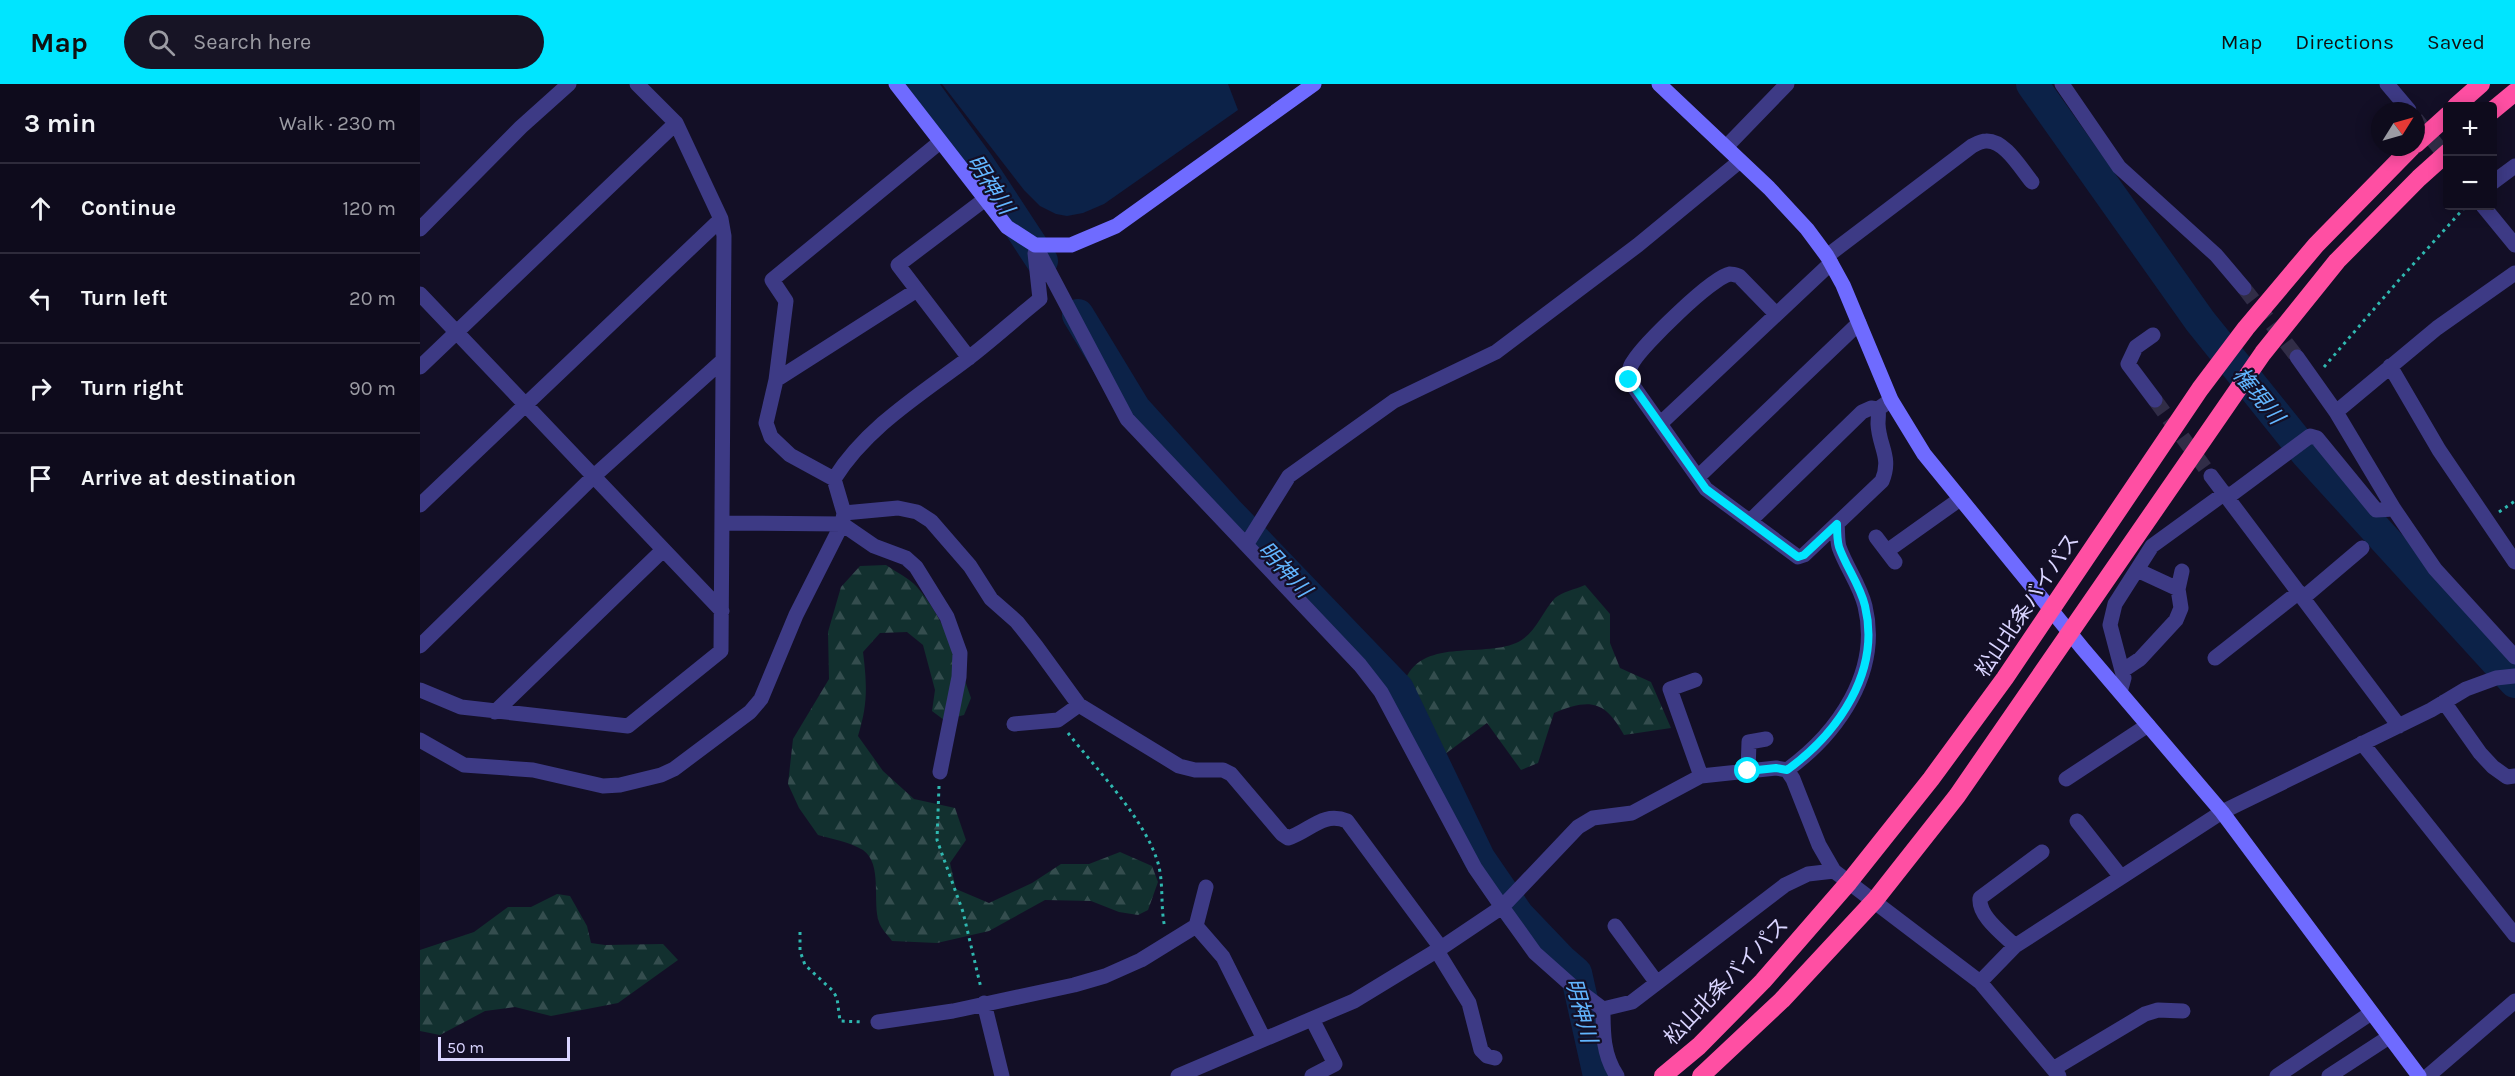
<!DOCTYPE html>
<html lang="en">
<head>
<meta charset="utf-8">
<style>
  :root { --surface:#0e0b1c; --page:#171425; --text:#f1f3f6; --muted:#9b9ba3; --line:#2e2b3b; --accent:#00e5ff }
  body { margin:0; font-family:Karla,"Noto Sans JP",sans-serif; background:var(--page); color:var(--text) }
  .controls { position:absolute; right:18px; top:18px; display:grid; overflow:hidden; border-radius:6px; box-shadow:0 3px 15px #0003 }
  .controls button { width:54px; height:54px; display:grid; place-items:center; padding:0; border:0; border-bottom:2px solid var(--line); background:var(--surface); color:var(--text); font:30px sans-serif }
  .compass { position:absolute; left:1951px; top:18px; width:54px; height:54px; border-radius:50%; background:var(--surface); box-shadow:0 3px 15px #0003; rotate:53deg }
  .scale { position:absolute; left:18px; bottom:15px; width:132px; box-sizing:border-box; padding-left:6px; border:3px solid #d9d4ff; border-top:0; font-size:16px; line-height:21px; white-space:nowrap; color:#d9d4ff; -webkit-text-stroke:4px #130f26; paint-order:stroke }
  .stop { position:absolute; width:18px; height:18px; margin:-14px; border:4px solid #00e5ff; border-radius:50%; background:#fff }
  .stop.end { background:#00e5ff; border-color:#fff; box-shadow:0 2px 6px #0008 }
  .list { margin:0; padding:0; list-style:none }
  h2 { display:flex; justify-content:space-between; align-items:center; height:78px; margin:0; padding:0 24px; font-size:26px }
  h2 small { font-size:20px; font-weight:400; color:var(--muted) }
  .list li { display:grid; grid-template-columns:39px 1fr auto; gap:18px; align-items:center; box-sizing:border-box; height:90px; padding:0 24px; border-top:2px solid var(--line) }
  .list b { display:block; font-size:22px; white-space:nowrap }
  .list em { font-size:20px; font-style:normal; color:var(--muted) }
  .icon { flex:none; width:33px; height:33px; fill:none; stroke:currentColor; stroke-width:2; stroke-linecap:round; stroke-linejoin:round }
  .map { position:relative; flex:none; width:2095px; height:992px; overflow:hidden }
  header { display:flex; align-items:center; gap:36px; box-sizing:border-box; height:84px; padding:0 30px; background:var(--accent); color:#111 }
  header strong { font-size:28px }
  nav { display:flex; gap:33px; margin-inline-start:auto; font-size:21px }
  .search { width:420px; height:54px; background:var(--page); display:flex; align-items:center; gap:15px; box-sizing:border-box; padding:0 21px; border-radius:33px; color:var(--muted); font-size:22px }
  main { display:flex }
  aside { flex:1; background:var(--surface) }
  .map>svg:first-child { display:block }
  .forest { fill:url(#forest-firs) }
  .water { fill:#0c2248 }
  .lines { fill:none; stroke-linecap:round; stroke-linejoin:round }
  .river { stroke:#0c2248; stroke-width:32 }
  .street-tunnel { stroke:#312d47; stroke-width:15; stroke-dasharray:15 8; stroke-linecap:butt }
  .path { stroke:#2fb8b0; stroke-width:3; stroke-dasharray:3 4.5; stroke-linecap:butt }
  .street { stroke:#3d3a85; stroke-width:15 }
  .secondary { stroke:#6f6bff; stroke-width:15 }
  .highway { stroke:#ff4fa3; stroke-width:18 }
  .route { stroke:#00e5ff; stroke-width:8 }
  .labels { text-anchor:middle; stroke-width:4.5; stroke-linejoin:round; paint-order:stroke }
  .street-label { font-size:21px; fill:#d9d4ff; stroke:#130f26 }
  .water-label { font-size:22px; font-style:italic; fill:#62b6ff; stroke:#130f26 }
</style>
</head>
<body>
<header>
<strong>Map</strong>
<div class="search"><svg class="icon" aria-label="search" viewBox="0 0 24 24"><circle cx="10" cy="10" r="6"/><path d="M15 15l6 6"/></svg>Search here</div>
<nav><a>Map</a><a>Directions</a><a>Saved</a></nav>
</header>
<main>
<aside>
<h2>3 min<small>Walk · 230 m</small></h2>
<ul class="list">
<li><svg class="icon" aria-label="ahead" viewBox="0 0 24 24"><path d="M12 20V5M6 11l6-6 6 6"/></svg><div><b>Continue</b></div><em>120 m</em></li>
<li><svg class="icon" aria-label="left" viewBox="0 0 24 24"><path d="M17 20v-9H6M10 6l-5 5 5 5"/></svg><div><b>Turn left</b></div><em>20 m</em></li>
<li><svg class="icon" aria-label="right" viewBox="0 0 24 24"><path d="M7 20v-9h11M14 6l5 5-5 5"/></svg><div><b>Turn right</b></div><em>90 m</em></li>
<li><svg class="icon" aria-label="arrive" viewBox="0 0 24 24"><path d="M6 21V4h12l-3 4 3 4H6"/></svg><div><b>Arrive at destination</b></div></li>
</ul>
</aside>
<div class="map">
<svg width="2095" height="992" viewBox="0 0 2095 992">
  <defs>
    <pattern id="forest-firs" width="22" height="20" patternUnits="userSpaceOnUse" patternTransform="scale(1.5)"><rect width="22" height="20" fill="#12302f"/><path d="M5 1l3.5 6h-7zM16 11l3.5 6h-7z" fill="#344d4e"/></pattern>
  </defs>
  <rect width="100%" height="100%" fill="#130f26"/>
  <!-- forest -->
  <path class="forest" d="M466,481C476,488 489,494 497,503C524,534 538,576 551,614L544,631L524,636L512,627L515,606L503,561L487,548L460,549L443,568C447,601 448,620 438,652L463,687L494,715L535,724L546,756L530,779L536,805L569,819L612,799L641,780H669L700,768L732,782L738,798L728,826L718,831L699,828L671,817L625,816L569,847L517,859L472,857C468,851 461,845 459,838C452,818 463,780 443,766C429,758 413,755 398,751L379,724L368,700L373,655L409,595L408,548L421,503L440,482Z
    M1165,501L1190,530V559L1200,584L1231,598L1251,644L1204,651C1184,615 1169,615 1134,629L1118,679L1101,686L1067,639L1021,673L984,599C1000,553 1061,574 1096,559C1115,551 1122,528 1135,514C1142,508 1156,505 1165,501Z
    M137,810L150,812L167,842L171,859L185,861L243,860L258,876L198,919L131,932L95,923L65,927L20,951L0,947V866L54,848L88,823H111Z"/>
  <!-- water -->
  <path class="water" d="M522,0H808L818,26L684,120L663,129L647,132L636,130L620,122L604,106Z"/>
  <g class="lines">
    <!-- river -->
    <path class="river" d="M500,0L559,81L622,177
      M1612,0L1780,237L1887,370L2095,598
      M658,231L715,325L808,428L978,605L1059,774L1098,831L1141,876L1156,889L1179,992"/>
    <!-- street-tunnel -->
    <path class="street-tunnel" d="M1996,35L2028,75
      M1824,204L1877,273
      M1735,316L1791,392"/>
    <!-- path -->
    <path class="path" d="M1904,283L1979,196L2046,122
      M2079,428L2095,417
      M648,649C677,686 725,735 738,779C744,800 740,823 745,844
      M519,702L517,756L543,828L561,904
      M380,848V867L385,881L413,907L417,914L420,937L444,938"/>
    <!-- street -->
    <path class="street" d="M1642,0L1699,83L1796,171L1824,204
      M1967,0L1989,26
      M1306,63L1367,0
      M2072,99L2095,82
      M2063,122L2095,161
      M0,145L101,43L149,0
      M615,161L707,335L940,581L961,608L1055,784L1082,823L1115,869L1151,901L1183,925L1212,918L1365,801L1388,790L1414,787
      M1407,172L1552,62C1556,60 1561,57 1566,57C1585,56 1601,85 1612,98
      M0,210L302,527
      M1356,230L1319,192C1316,191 1312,190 1310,190C1292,193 1223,261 1213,278C1209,283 1209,290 1209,296L1286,405L1378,473L1384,471L1462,397C1472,373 1459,363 1458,340C1458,335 1459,330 1458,325L1471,316
      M1733,251L1716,263L1708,280L1735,316
      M1877,273L1916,328L1974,425L2015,485L2095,573
      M549,274L478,181L564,116
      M1970,282L2019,366L2095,478
      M0,283L256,39
      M356,296L497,206
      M1916,328L2017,244L2095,189
      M1241,339L1411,179
      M1791,392L1979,642
      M1278,393L1439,239
      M414,395L370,371L351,353L346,339L356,296L366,217L352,196L520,58
      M1808,413L1890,352L1897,354L1956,426L1974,425
      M0,421L301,135
      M424,429L478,424L497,428L511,437L550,482L571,515L597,538L616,562L659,621L759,682L775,686H803L811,690L862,750L868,754C890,747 903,727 927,737L1021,864
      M1330,437L1442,328L1451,324L1458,325
      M303,439L422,440L454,462L486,474L496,483L527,533L540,569L539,593L520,688
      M1456,453L1475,478
      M826,461L869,392L974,317L1076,268L1218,161L1320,77
      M1467,467L1540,415
      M1717,486L1758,505
      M1883,514L1942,464
      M0,562L174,392L302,277
      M1795,574L1879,508
      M1702,587L1720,575L1756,536L1761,524L1758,505L1762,487
      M1275,596L1250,605L1281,692
      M0,606L41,623L208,642L301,567L304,152L301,135L256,39L217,0
      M1700,608L1704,594L1690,541L1695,520L1732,462L1805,409
      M2024,618L2060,669L2073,683L2087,693L2095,692
      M75,628L243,466
      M594,640L638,636L659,621
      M0,656L44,681L113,686L183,702L200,701L241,691L254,685L330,628L341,615L376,531L422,440L424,429L414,395C446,344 498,312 546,276C571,257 595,235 620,215L615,169
      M1942,659L2095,851
      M1367,686C1418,649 1461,588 1445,522C1440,501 1426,483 1419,463C1417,456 1418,447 1417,440
      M1328,687L1329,658L1346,655
      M1646,695L1728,641
      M1657,737L1701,793
      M786,803L776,842L803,873L844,955
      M1195,842L1237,899
      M1595,862C1583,850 1558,832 1560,814L1622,768
      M1017,867L1049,919L1061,966L1067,972L1075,974
      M1560,898L1595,862L1802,728L2011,626L2046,605L2076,594L2095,592
      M564,919L582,992
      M1183,925C1183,949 1183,971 1197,992
      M458,938L533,927L654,901L685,892L721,876L776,842
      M1633,985L1725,930L1738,926L1763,927
      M758,992L934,917L1021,864L1082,823L1158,743L1173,734L1212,729L1281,692L1356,684L1367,686L1373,695L1399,761L1414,787L1560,898L1639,992
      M892,992L915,980L892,935
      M1857,992L1951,929
      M1909,992L1969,953
      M2008,992L2095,917"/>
    <!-- secondary -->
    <path class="secondary" d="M476,0L587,143L615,161H651L696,142L894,0
      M1239,0L1349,104L1387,145L1407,172L1423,201L1471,316L1504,370L1663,565L1802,728L1999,992"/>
    <!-- highway -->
    <path class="highway" d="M2036,22L2061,0
      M2072,27L2095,8
      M1996,60L2028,31
      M1243,992L1279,962L1343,897L1429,798L1511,695L1585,594L1780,305L1826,244L1896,161L1992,63
      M1281,992L1362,916L1455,816L1537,712L1843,269L1917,177L1999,94L2028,68"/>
  </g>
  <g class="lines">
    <!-- route -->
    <path class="route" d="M1209,296L1286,405L1378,473L1384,471L1417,440C1417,447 1417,456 1419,463C1426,483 1440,501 1445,522C1461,588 1418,649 1367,686L1356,684L1328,687"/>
  </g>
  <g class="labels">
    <!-- street labels -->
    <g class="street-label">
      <text transform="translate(1607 521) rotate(-56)" y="7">松山北条バイパス</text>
      <text transform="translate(1306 897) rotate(-46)" y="7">松山北条バイパス</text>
    </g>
    <!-- water labels -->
    <g class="water-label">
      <text transform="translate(571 100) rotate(57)" y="8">明神川</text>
      <text transform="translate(1839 311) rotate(51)" y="8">権現川</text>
      <text transform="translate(865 485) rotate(47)" y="8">明神川</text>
      <text transform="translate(1162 926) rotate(75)" y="8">明神川</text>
    </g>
  </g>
</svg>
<div class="controls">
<button>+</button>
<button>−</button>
</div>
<svg class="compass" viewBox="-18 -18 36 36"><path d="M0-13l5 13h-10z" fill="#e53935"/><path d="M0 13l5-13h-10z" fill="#9b9ba3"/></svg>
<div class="scale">50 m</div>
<div class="stop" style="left:1328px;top:687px"></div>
<div class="stop end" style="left:1209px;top:296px"></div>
</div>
</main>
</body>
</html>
